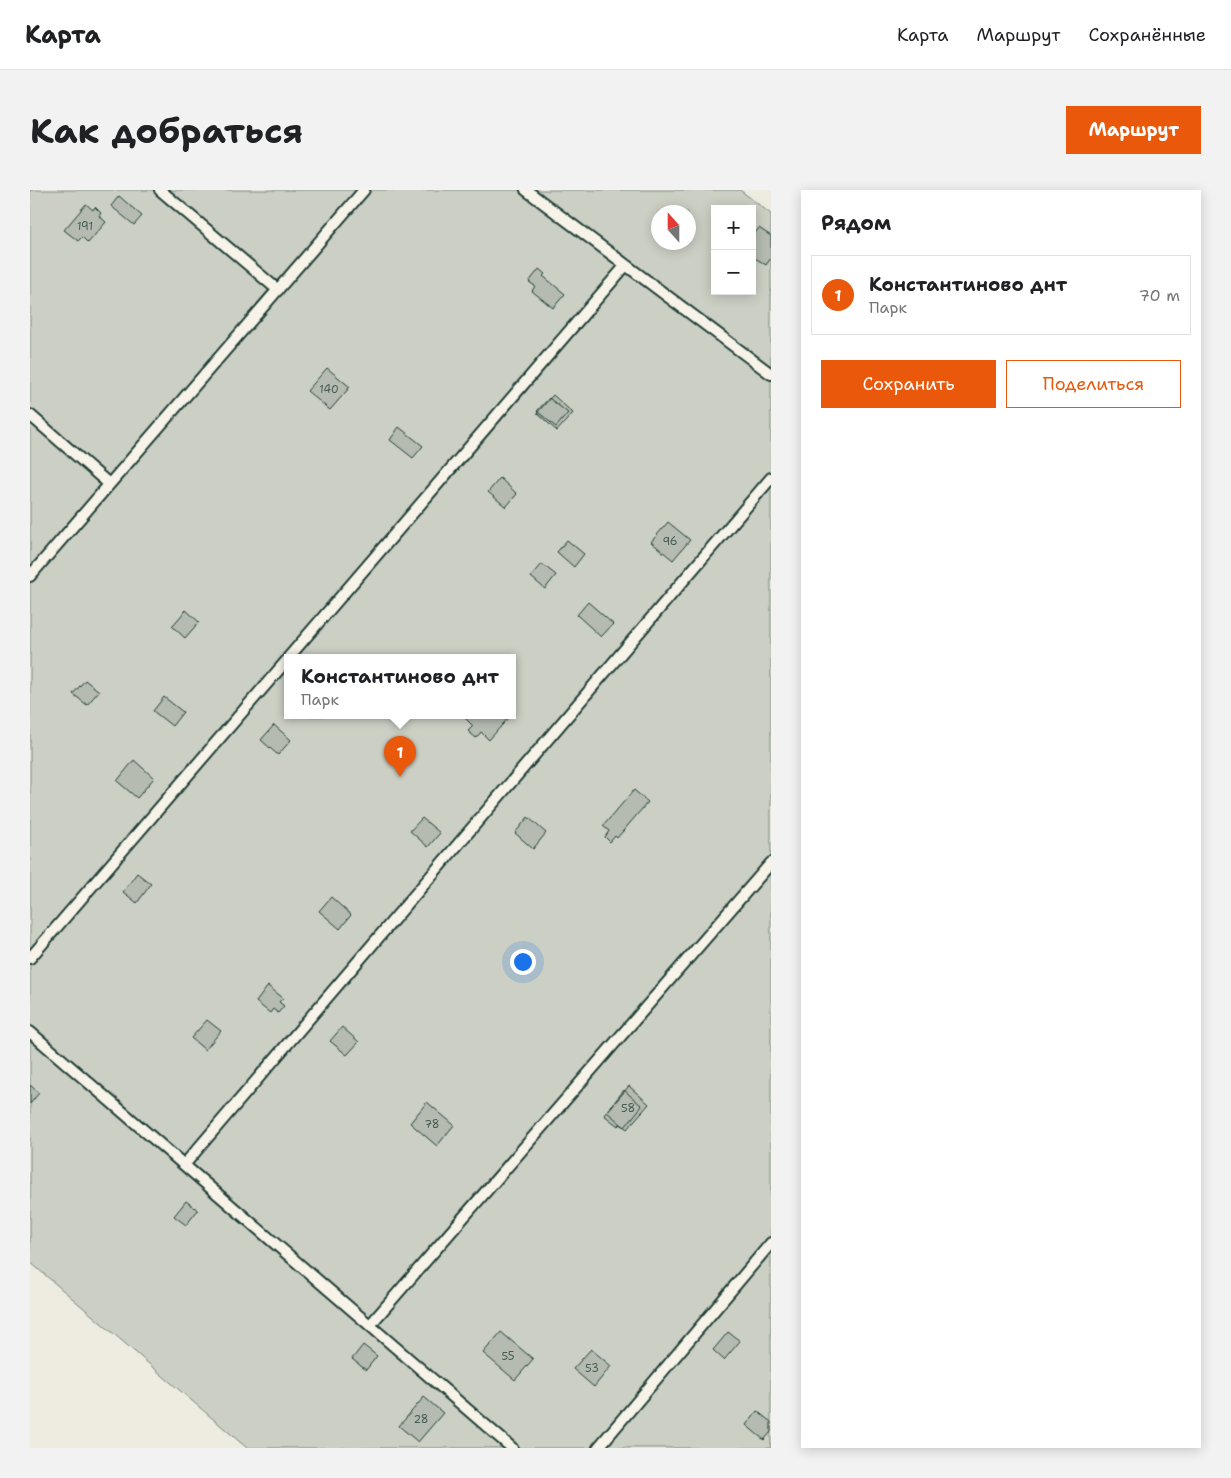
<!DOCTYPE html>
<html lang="ru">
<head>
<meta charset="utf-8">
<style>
  :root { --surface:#fff; --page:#f2f2f2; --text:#202124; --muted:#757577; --line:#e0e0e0; --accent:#ea580c }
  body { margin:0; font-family:"Shantell Sans",sans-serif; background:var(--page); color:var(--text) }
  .controls { position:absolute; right:15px; top:15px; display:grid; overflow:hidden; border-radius:0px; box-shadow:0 2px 12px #0003 }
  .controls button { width:45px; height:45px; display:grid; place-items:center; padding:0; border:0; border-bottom:1px solid var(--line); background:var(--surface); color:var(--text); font:25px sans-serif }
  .compass { position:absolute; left:621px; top:15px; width:45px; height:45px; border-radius:50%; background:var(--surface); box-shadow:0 2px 12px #0003; rotate:339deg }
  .you { position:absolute; left:492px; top:771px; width:18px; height:18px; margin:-12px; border:4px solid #fff; border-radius:50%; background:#1a73e8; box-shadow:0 0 0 8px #1a73e833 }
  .badge { display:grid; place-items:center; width:32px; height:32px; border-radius:50%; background:var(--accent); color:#fff; font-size:16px; font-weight:700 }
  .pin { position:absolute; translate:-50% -41px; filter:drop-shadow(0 1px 2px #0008) }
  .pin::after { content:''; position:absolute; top:26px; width:18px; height:15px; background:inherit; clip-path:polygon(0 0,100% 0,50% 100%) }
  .popup { position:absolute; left:254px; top:464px; width:232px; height:65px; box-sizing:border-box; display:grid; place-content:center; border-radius:0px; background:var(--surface); filter:drop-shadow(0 1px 4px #0005); font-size:16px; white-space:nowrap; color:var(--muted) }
  .popup b { font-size:19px; color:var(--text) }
  .popup::after { content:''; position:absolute; left:50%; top:100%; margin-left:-10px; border:10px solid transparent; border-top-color:var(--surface) }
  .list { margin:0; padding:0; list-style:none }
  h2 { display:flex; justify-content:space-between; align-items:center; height:65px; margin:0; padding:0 20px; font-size:21px }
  h2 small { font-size:16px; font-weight:400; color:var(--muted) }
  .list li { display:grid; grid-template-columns:32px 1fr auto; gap:15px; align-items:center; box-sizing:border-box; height:80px; margin:0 10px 10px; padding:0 10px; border:1px solid var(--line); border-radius:0px }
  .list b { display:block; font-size:19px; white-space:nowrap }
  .list p { margin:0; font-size:16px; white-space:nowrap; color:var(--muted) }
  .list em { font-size:16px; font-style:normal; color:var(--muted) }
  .actions { display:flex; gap:10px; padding:15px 20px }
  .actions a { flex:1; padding:11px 0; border:1px solid var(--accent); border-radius:0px; text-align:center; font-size:18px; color:var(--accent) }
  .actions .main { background:var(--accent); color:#fff }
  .map { position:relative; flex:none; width:741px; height:1258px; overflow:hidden; border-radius:0px }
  header { display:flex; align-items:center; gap:30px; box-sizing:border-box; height:70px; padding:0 25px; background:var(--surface); border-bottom:1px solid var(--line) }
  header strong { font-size:24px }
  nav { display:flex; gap:28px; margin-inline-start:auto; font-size:18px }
  .intro { display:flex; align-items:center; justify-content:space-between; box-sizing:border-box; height:120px; padding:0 30px }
  h1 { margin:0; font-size:35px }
  .button { padding:12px 22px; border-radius:0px; background:var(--accent); color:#fff; font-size:18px; font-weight:700 }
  main { display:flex; gap:30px; padding:0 30px }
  aside { flex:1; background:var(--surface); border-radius:0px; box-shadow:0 2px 12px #0003 }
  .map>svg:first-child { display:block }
  .green { fill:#cccfc4; stroke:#76867c; fill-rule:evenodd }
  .building { fill:#b5bbb0; stroke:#1f3d34 }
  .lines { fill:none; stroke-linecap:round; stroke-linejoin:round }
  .service-casing { stroke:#1f3d34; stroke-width:14 }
  .service { stroke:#f7f3e8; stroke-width:10 }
  .labels { text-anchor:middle; stroke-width:4; stroke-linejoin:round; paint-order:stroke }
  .number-label { font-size:11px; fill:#445c53 }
</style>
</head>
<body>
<header>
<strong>Карта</strong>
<nav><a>Карта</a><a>Маршрут</a><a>Сохранённые</a></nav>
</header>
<div class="intro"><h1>Как добраться</h1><a class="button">Маршрут</a></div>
<main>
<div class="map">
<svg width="741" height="1258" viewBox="0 0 741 1258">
  <rect width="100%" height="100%" fill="#eeece1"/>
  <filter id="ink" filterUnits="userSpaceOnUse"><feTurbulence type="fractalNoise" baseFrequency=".02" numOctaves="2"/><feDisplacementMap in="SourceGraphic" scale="10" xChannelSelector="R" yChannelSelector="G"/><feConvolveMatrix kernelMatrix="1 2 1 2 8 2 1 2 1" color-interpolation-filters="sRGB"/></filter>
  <g filter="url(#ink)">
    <!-- green -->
    <path class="green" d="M0,0H710L741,24V1258H217L0,1072ZM685,19H722V101H685ZM628,22H658V52H628ZM258,468H482V526H258Z"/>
    <!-- building -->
    <path class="building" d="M89,6L112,26L104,35L81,16Z
      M56,14L63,20L65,17L71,23L69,26L76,32L58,53L52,47L48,51L34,40Z
      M729,38L741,46V68L736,75L722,66V47Z
      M509,79L515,84L513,86L535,104L523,118L502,101L505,96L499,92Z
      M297,178L320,197L300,220L277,201Z
      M523,205L543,223L527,241L507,223Z
      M519,208L538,223L526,237L507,221Z
      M369,237L393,256L383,268L360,250Z
      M470,288L487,304L476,317L458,302Z
      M638,332L660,350L643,370L621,352Z
      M537,350L554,364L544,377L527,362Z
      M512,374L526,385L515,399L501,387Z
      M558,412L583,434L571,447L547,425Z
      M156,420L169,432L155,448L142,436Z
      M55,490L69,501L57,515L43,504Z
      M134,507L153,522L142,536L123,521Z
      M437,526H480L459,550L451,542L446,548L438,541L443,536L435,528Z
      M244,535L261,550L248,565L231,550Z
      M104,570L124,588L107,608L87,591Z
      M604,600L618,612L587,648L585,646L580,652L575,647L579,641L573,636Z
      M498,627L516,643L503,659L485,643Z
      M392,628L410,643L398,657L380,641Z
      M107,683L121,694L107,713L93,702Z
      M301,707L321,725L310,739L289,721Z
      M238,796L253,808L249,812L254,816L248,823L243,819L240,823L226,812Z
      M177,830L191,841L175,860L161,848Z
      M312,837L329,852L317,865L300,851Z
      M0,895L9,903L0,914Z
      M599,896L619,914L597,939L577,922Z
      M594,900L612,916L595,937L590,934L588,936L574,925Z
      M397,912L424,935L407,956L380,933Z
      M156,1011L168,1020L156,1035L144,1026Z
      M471,1142L503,1169L485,1190L453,1163Z
      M698,1142L710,1151L694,1170L683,1160Z
      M333,1155L347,1166L336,1180L322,1169Z
      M561,1159L581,1176L564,1197L543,1179Z
      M394,1207L413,1223L388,1252L369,1236Z
      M727,1221L741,1232V1242L734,1250L716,1235Z"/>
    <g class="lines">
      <!-- service casing -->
      <g class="service-casing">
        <path id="service" d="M130,0L248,100
          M496,0L741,184
          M0,225L79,294
          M0,386L334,0
          M258,468L596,75
          M0,768L258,469
          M0,842L482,1258
          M154,975L741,288
          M340,1135L741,673
          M568,1258L741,1053"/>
      </g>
      <!-- service -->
      <use href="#service" class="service"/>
    </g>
  </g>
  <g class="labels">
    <!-- number labels -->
    <g class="number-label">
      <text x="55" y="40">191</text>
      <text x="299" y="203">140</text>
      <text x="640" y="355">96</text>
      <text x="598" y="922">58</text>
      <text x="402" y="938">78</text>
      <text x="478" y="1170">55</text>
      <text x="562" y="1182">53</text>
      <text x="391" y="1233">28</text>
    </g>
  </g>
</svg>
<div class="controls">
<button>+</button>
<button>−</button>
</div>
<svg class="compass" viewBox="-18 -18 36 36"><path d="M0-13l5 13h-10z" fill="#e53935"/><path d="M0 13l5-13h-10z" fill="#757577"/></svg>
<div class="you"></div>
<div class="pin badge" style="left:370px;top:587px">1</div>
<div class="popup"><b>Константиново днт</b>Парк</div>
</div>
<aside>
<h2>Рядом<small></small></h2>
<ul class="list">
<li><span class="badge">1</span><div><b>Константиново днт</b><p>Парк</p></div><em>70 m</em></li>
</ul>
<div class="actions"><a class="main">Сохранить</a><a>Поделиться</a></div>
</aside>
</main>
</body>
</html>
